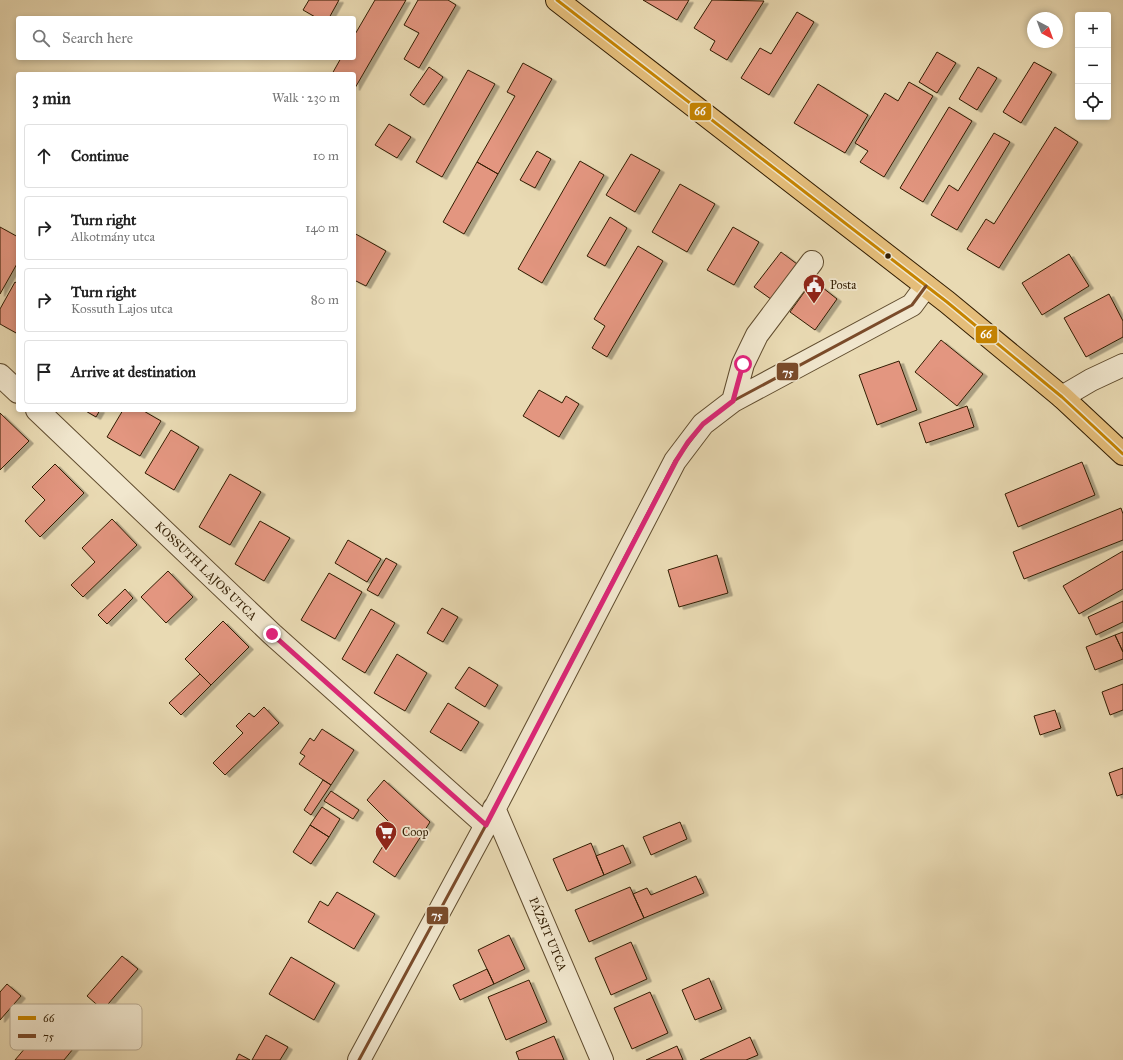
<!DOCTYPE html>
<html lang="en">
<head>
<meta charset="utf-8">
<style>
  :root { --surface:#fff; --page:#f6f6f6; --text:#222; --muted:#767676; --line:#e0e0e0 }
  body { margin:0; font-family:"IM FELL Great Primer",serif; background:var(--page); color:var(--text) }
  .controls { position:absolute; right:12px; top:12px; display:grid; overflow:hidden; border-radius:4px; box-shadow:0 2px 6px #0003 }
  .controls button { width:36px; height:36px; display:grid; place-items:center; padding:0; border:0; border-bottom:1px solid var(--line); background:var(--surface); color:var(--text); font:20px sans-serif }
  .compass { position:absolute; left:1027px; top:12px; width:36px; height:36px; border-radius:50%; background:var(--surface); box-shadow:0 2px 6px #0003; rotate:139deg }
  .stop { position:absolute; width:12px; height:12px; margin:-9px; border:3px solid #db2777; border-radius:50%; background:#fff }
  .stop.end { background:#db2777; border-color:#fff; box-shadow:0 1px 4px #0008 }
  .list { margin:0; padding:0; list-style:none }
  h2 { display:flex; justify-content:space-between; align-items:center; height:52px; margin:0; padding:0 16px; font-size:17px }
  h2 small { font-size:13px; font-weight:400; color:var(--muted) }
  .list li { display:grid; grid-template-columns:26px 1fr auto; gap:12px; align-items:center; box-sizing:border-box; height:64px; margin:0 8px 8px; padding:0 8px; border:1px solid var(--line); border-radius:4px }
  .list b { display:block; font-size:15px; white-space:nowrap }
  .list p { margin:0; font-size:13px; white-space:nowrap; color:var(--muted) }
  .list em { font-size:13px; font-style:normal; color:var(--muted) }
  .icon { flex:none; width:22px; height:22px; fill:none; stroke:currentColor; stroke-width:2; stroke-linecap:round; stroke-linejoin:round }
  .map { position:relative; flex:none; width:1123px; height:1060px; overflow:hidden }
  .search { position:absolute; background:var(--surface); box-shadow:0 2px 6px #0003; left:16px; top:16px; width:340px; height:44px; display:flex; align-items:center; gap:10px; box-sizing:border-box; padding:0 14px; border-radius:4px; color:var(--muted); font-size:15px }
  .panel { position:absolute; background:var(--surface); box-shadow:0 2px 6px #0003; left:16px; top:72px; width:340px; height:340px; border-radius:4px }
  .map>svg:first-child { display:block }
  .building { fill:#e39680; stroke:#321d02; filter:url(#shadow) }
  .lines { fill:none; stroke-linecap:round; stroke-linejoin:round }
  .minor-casing { stroke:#604c2e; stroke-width:24 }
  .major-casing { stroke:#321d02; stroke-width:24 }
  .minor { stroke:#f1e7ce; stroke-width:22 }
  .major { stroke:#e4bd7a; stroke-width:22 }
  .bus-1-casing { stroke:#f1e7ce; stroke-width:6 }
  .bus-2-casing { stroke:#f1e7ce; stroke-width:6 }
  .bus-1 { stroke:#c68400; stroke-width:3 }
  .bus-2 { stroke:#7a4b2a; stroke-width:3 }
  .route { stroke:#db2777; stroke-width:5 }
  .bus-dot { fill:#321d02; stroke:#f1e7ce; stroke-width:1.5 }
  .labels { text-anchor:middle; stroke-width:3.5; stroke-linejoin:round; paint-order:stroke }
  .poi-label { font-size:12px; fill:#321d02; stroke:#f1e7ce; text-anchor:start }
  .street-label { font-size:12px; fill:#321d02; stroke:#f1e7ce }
  .key { fill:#f1e7ce; stroke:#b8aa91; stroke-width:1 }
  .key-label { font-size:11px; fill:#321d02 }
  .line-badge { stroke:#f1e7ce; stroke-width:1.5 }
  .badge-label { font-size:11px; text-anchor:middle; font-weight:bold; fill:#fff }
</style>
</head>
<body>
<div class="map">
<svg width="1123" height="1060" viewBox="0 0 1123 1060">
  <defs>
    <filter id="shadow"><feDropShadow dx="4.5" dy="2.5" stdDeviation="0" flood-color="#0004"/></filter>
  </defs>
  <rect width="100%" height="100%" fill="#e9dab3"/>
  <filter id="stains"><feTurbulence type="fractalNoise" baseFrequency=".005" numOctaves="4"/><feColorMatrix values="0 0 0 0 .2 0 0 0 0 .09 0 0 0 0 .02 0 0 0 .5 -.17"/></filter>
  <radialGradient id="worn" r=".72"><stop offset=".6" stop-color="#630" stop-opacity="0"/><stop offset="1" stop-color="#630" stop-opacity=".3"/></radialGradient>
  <!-- building -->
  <path class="building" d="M309,0H339L329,18H317L303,10Z
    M375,0H406L355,88L354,74H332L341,58H354V36Z
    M418,0H448L456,5L419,68L404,59L419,33L404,25Z
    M643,0H689L677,20Z
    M712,0L764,1L727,60L710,50L715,41L694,28Z
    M797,12L814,22L769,95L741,78L760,48L771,54Z
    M937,52L956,63L937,93L919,82Z
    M1034,62L1052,72L1021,123L1003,112Z
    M523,63L552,79L498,174L477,162L515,96L507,92Z
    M429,67L443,77L424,105L410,95Z
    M978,67L997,78L977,110L959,99Z
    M468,70L495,84L442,177L416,162Z
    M909,82L933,96L884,177L860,162L868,151L855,143L885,93L898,101Z
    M818,84L868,115L845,153L794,123Z
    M949,107L972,121L923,202L900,188Z
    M389,124L411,137L397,158L375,145Z
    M1055,127L1078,142L999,268L967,249L986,219L994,224Z
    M994,133L1010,142L957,230L931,215L949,185L958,191Z
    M537,151L551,159L535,188L520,180Z
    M631,154L660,170L635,212L606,195Z
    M580,161L604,175L542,283L518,269Z
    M477,162L498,174L464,234L443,222Z
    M680,184L715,204L687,252L652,232Z
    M610,217L627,228L605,266L587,256Z
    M0,227L18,237V262L0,294Z
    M733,227L759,242L734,285L707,270Z
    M354,233L386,251L366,286L354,280Z
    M638,246L663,261L607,357L592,348L605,326L594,319Z
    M781,252L801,267L775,302L754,287Z
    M1069,254L1089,286L1042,315L1022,283Z
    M813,280L837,299L815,330L790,312Z
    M15,282L18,284V334L0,324V309Z
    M1109,294L1123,321V337L1086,357L1064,318Z
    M941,340L983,374L957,406L915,372Z
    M899,361L917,410L877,425L859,375Z
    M539,390L562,403L566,396L579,404L559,437L523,416Z
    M967,406L974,427L926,443L919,423Z
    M84,410H100L96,417Z
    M123,410H142L161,421L140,456L107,437Z
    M0,413L29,441L0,470Z
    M171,430L199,447L174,490L145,473Z
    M1082,462L1095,495L1018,527L1005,494Z
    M55,464L84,493L40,537L25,521L45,500L32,487Z
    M230,474L261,492L230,545L199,527Z
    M1121,508L1123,514V540L1024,579L1013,552Z
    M112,519L137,545L83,597L71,585L95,562L82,548Z
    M260,521L290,538L264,581L235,564Z
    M348,540L381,559L367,582L335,563Z
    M1123,551V589L1079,614L1063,586Z
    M717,555L728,593L679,607L668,570Z
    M386,558L397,564L378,596L367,590Z
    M168,571L193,597L166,623L141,597Z
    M329,573L362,592L335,639L301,620Z
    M125,589L133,598L107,624L98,615Z
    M1123,601V622L1096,635L1088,617Z
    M442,608L458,617L443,642L427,633Z
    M371,609L395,623L365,673L342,659Z
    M223,621L249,647L211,685L185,659Z
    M1123,632V652L1115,635Z
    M1115,635L1123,652V659L1095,670L1086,647Z
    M397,654L427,673L405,711L374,693Z
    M469,667L498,685L485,707L455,688Z
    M200,674L211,685L181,715L169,703Z
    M1123,684V710L1110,715L1102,692Z
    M448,703L479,722L461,751L430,732Z
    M264,707L279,723L225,775L213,763L243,733L236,726L249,713L254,717Z
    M1055,710L1061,728L1040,735L1034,716Z
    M322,729L354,750L331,785L299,764L305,756L300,753L310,738L314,741Z
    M1123,768V794L1117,796L1109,773Z
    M323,780L331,785L311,815L304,810Z
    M384,780L430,822L395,877L373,862L388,838V821L367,800Z
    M331,791L359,810L353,819L324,801Z
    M322,807L340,819L329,837L310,825Z
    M680,822L687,839L651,855L643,837Z
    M310,825L329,837L311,864L293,852Z
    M591,843L604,875L567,891L553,859Z
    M623,845L631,863L604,875L596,856Z
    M696,876L704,893L644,918L633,894L647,888L651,895Z
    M630,887L644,918L589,942L575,910Z
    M337,892L375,914L354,949L308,922L320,901L328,906Z
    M509,935L525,969L494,984L478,950Z
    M631,942L647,979L611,995L595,958Z
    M122,956L138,969L103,1010L87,996Z
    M291,957L335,983L314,1020L269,994Z
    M487,969L494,984L460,1000L453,985Z
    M709,978L722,1009L695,1020L682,990Z
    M529,980L547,1022L506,1040L488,997Z
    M7,984L21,996L0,1020V992Z
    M650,992L668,1033L632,1049L614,1008Z
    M54,1014L82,1038L64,1060H15Z
    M266,1035L288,1047L280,1060H252Z
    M554,1036L564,1060H519L516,1052Z
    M750,1037L758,1055L746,1060H700Z
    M677,1046L683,1060H646Z
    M239,1054L250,1060H236Z"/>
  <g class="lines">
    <!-- minor casing -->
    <g class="minor-casing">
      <path id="minor" d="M0,375L18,392
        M1062,397L1091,380L1123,365
        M733,401L743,364L757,335L812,262
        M37,410L272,634L486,825
        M494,808L602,1060
        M359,1060L486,825L675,461L703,424L733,401L912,305L926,286"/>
    </g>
    <!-- major casing -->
    <g class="major-casing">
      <path id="major" d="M557,0L947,302L1062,397L1123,454"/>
    </g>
    <!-- minor -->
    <use href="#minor" class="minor"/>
    <!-- major -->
    <use href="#major" class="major"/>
    <!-- bus-1 casing -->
    <g class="bus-1-casing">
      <path id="bus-1" d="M557,0L947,302L1062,397L1123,454"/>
    </g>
    <!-- bus-2 casing -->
    <g class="bus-2-casing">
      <path id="bus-2" d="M359,1060L486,825L675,461L703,424L733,401L912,305L926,286"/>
    </g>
    <!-- bus-1 -->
    <use href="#bus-1" class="bus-1"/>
    <!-- bus-2 -->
    <use href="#bus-2" class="bus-2"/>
  </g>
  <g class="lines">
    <!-- route -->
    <path class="route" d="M272,634L486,825L676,461L688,442L703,424L733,401L743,364"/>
  </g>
  <!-- icons -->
  <defs>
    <g id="civic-pin" transform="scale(1.15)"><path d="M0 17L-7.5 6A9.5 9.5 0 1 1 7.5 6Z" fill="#8f2418" stroke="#f1e7ce"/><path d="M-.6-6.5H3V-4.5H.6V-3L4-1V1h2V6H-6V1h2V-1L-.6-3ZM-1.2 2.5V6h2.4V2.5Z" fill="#fff"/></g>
    <g id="supermarket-pin" transform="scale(1.15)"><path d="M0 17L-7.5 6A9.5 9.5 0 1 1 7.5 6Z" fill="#8f2418" stroke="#f1e7ce"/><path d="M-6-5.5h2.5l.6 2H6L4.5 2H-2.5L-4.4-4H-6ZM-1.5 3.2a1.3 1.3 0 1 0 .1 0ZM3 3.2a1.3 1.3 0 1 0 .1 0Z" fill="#fff"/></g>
  </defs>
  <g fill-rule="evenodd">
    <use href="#civic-pin" x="814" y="285"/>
    <use href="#supermarket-pin" x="386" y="832"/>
  </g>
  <!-- markers -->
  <circle class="bus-dot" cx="888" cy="256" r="3.5"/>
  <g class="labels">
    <!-- poi labels -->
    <g class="poi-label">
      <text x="830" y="289">Posta</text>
      <text x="402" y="836">Coop</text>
    </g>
    <!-- street labels -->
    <g class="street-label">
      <text transform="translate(206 571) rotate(44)" y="4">KOSSUTH LAJOS UTCA</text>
      <text transform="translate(548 934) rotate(67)" y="4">PÁZSIT UTCA</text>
    </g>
  </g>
  <!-- legend -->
  <rect x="10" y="1004" width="132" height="46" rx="6" class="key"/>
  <rect x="18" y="1016" width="18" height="4" fill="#c68400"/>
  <rect x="18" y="1034" width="18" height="4" fill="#7a4b2a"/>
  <g class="key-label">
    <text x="43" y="1022">66</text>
    <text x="43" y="1040">75</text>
  </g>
  <g class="line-badge">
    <rect x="689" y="102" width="23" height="19" rx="4" fill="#c68400"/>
    <rect x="975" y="325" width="23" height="19" rx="4" fill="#c68400"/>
    <rect x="776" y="362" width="23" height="19" rx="4" fill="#7a4b2a"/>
    <rect x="426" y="906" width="23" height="19" rx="4" fill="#7a4b2a"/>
  </g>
  <g class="badge-label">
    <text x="700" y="115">66</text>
    <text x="986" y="338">66</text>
    <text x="788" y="376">75</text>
    <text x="437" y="919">75</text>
  </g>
  <rect width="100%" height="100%" filter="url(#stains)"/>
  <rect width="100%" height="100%" fill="url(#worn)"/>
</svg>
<div class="controls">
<button>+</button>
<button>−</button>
<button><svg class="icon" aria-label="locate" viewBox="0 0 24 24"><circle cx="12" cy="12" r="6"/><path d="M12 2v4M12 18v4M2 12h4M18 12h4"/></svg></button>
</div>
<svg class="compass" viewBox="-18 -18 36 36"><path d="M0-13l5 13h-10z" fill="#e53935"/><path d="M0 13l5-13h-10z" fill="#767676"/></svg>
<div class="stop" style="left:743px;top:364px"></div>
<div class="stop end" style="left:272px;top:634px"></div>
<div class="search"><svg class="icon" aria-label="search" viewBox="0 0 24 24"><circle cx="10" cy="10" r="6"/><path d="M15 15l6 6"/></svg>Search here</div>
<section class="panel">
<h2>3 min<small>Walk · 230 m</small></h2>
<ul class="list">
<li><svg class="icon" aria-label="ahead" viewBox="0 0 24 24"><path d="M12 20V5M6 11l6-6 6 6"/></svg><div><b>Continue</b></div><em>10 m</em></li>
<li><svg class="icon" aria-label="right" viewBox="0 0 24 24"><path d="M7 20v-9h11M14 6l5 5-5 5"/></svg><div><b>Turn right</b><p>Alkotmány utca</p></div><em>140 m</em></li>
<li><svg class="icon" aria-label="right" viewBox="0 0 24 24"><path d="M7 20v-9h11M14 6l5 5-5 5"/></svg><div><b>Turn right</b><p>Kossuth Lajos utca</p></div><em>80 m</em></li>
<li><svg class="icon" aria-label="arrive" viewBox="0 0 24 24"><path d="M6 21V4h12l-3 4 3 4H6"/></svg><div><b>Arrive at destination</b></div></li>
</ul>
</section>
</div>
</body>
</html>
